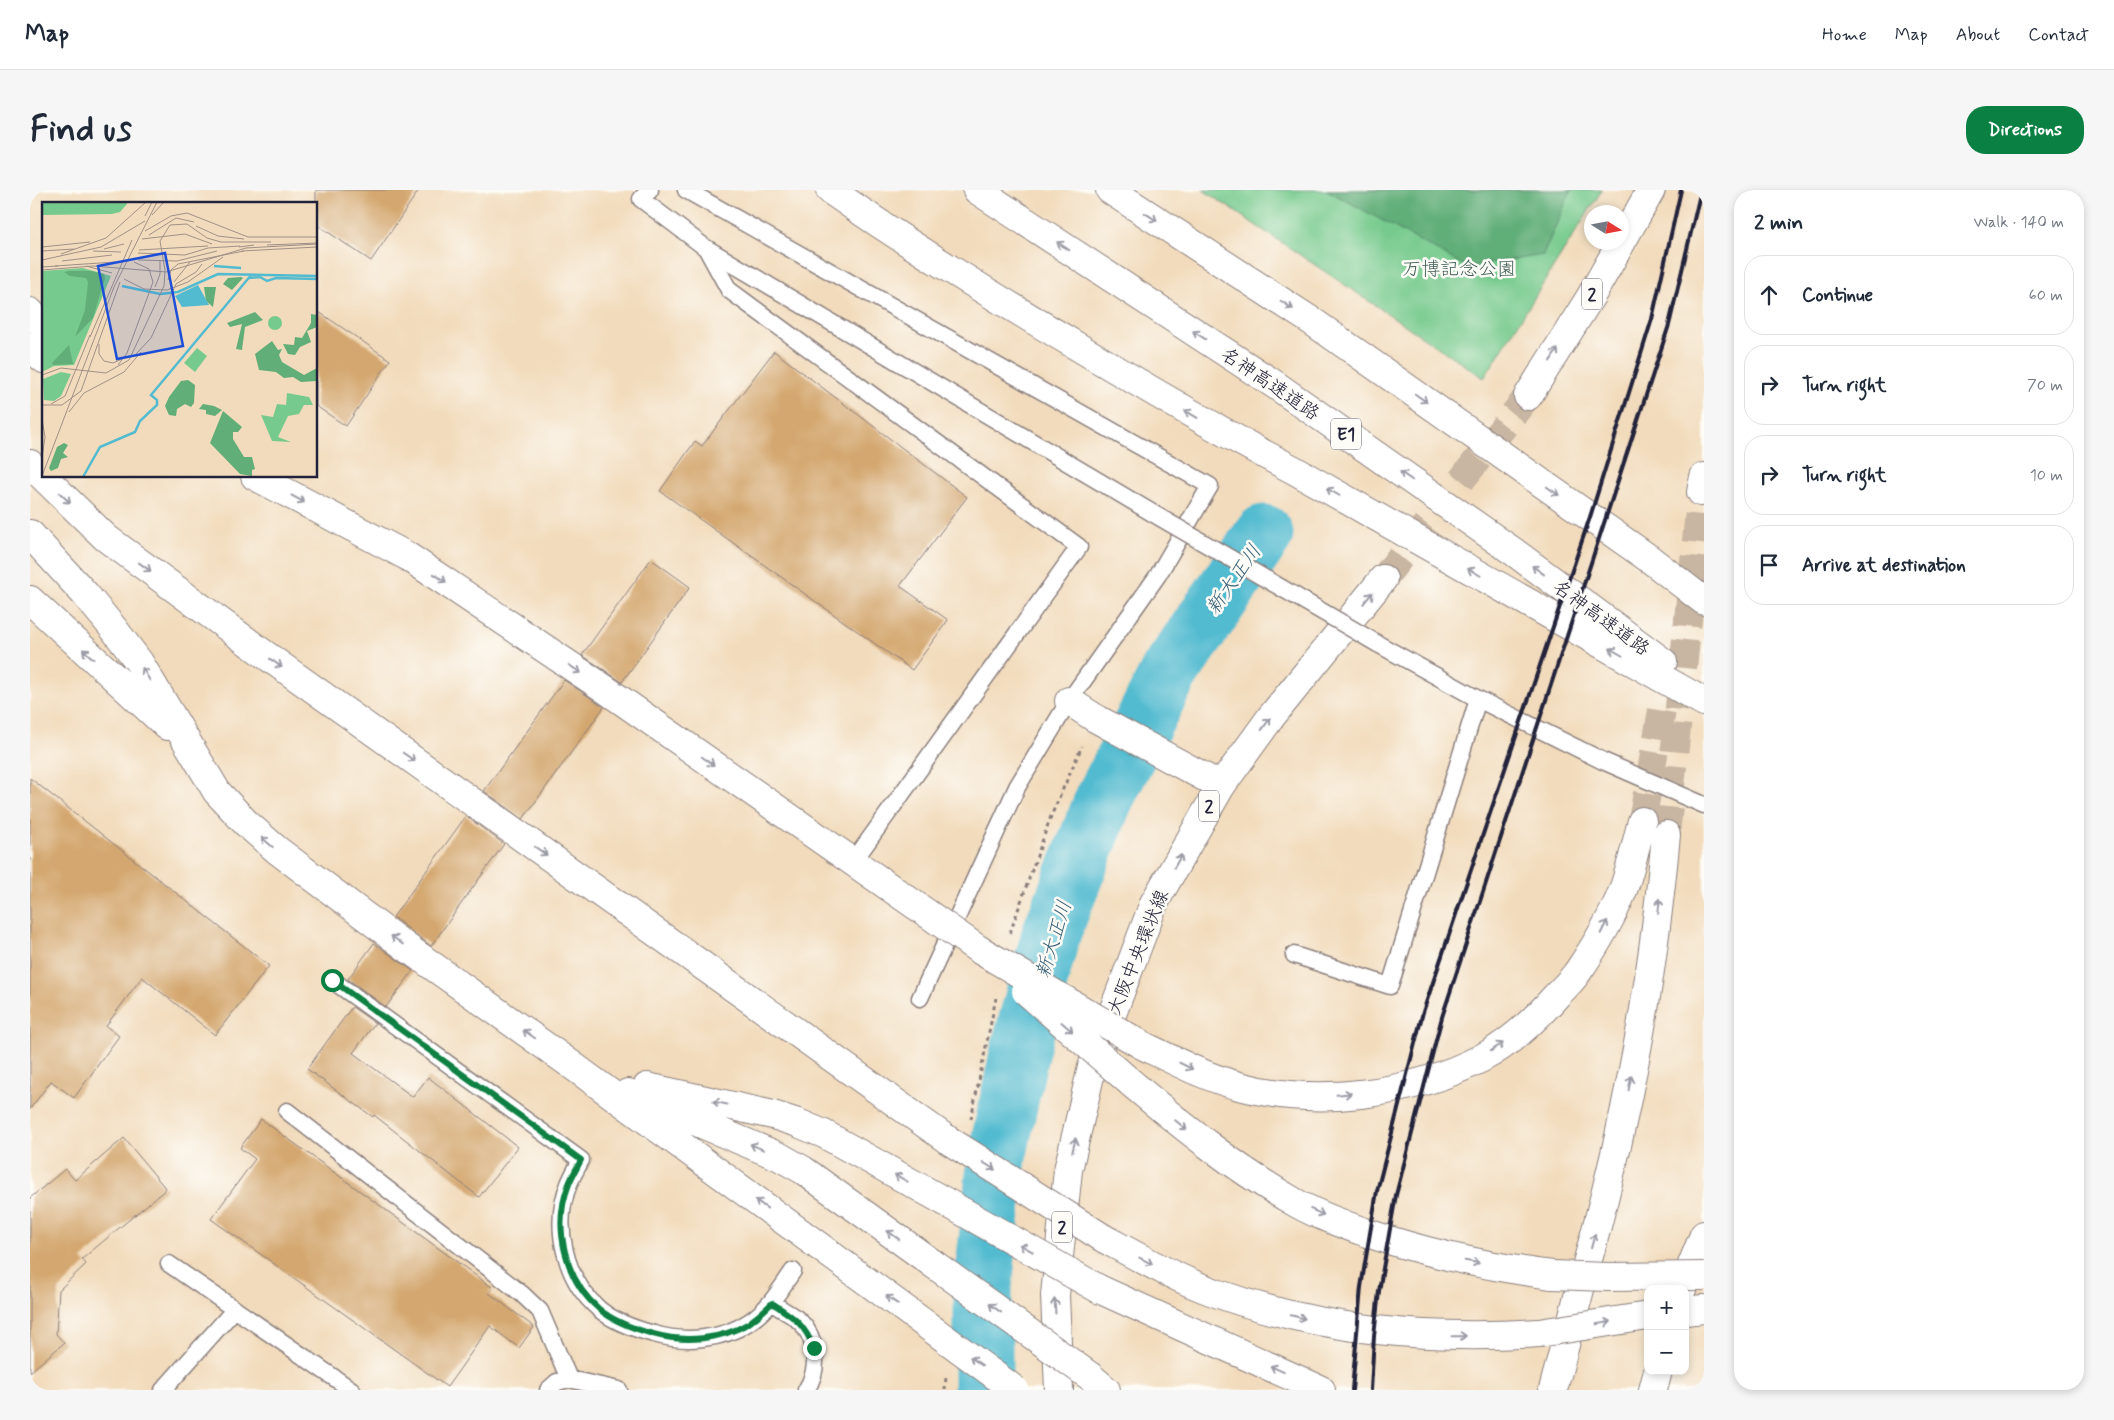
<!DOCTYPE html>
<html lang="en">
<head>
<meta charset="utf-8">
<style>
  :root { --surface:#fff; --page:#f6f6f7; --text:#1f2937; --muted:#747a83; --line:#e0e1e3; --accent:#0b8043 }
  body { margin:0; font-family:Mynerve,"Klee One",sans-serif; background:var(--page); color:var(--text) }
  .controls { position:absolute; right:15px; bottom:15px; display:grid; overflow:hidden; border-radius:10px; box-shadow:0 2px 8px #0003 }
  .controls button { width:45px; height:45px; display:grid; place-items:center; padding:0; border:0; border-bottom:1px solid var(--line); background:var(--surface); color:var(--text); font:25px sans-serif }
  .compass { position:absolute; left:1554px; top:15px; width:45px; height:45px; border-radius:50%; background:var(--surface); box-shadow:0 2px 8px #0003; rotate:101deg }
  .stop { position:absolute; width:15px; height:15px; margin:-11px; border:4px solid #0b8043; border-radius:50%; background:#fff }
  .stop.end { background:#0b8043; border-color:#fff; box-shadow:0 1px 5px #0008 }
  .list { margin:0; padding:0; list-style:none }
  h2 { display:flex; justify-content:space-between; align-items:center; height:65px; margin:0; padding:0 20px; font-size:21px }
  h2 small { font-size:16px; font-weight:400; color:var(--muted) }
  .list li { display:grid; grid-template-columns:32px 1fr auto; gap:15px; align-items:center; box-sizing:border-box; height:80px; margin:0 10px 10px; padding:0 10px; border:1px solid var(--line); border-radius:20px }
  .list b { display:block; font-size:19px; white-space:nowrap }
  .list em { font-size:16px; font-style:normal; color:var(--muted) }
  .icon { flex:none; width:28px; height:28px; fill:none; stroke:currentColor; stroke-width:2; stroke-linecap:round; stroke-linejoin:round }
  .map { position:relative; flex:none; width:1674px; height:1200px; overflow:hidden; border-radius:20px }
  header { display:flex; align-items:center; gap:30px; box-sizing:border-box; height:70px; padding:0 25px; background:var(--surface); border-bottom:1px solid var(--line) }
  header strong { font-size:24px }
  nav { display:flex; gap:28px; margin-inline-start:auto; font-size:18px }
  .intro { display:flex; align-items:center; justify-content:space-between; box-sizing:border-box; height:120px; padding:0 30px }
  h1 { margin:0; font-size:35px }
  .button { padding:12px 22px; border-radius:20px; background:var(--accent); color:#fff; font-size:18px; font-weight:700 }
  main { display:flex; gap:30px; padding:0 30px }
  aside { flex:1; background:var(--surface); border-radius:20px; box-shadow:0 2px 8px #0003 }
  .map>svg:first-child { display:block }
  .green { fill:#77ca8d; stroke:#4c7664 }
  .forest { fill:#61ae78; stroke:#42685a }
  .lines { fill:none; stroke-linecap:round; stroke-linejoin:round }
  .river { stroke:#52bbd0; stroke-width:59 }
  .building { fill:#d4a770 }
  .primary-tunnel { stroke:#c8b6a2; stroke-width:28; stroke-dasharray:28 14; stroke-linecap:butt }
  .motorway-tunnel { stroke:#c8b6a2; stroke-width:28; stroke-dasharray:28 14; stroke-linecap:butt }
  .service-casing { stroke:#8a7e7c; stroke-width:19 }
  .tertiary-casing { stroke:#8a7e7c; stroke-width:30 }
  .primary-casing { stroke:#8a7e7c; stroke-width:30 }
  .motorway-casing { stroke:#8a7e7c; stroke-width:30 }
  .path { stroke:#8a7e7c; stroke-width:3; stroke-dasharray:4 4; stroke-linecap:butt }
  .service { stroke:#fff; stroke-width:16 }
  .tertiary { stroke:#fff; stroke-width:28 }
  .primary { stroke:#fff; stroke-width:28 }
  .motorway { stroke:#fff; stroke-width:28 }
  .rail { stroke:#22223b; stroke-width:4 }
  .service-bridge-casing { stroke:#8a7e7c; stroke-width:19; stroke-linecap:butt }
  .motorway-bridge-casing { stroke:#8a7e7c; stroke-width:30; stroke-linecap:butt }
  .service-bridge { stroke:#fff; stroke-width:16 }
  .motorway-bridge { stroke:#fff; stroke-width:28 }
  .oneway { stroke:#9c9ca7 }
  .route { stroke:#0b8043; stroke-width:6 }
  .labels { text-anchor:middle; stroke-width:5; stroke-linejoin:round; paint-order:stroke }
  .shield { fill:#fdfcf7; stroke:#646373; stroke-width:1 }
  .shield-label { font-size:18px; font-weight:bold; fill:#22223b }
  .park-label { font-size:19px; fill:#405d58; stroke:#fdfcf7 }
  .street-label { font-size:19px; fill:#22223b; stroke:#fdfcf7 }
  .water-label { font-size:20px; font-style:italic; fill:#355f77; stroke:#fdfcf7 }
  .inset-river { fill:none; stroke:#52bbd0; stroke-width:2.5 }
  .inset-road { fill:none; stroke:#9f9188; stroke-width:1 }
  .view { fill:#1d4ed8; fill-opacity:0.15; stroke:#1d4ed8; stroke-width:2.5 }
  .inset-edge { fill:none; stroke:#22223b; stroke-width:2.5 }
</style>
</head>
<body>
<header>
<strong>Map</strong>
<nav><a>Home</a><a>Map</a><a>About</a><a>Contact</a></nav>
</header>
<div class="intro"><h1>Find us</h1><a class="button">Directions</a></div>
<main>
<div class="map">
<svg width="1674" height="1200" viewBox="0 0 1674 1200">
  <rect width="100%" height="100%" fill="#fdfcf7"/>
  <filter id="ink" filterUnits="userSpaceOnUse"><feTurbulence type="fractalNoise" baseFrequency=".02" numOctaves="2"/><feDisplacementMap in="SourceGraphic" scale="10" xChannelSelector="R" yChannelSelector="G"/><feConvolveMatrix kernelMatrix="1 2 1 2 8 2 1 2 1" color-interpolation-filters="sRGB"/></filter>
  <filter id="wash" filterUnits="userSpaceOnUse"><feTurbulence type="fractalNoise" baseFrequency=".0096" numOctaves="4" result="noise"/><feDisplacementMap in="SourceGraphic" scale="20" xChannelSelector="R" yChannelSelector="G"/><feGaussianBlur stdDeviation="1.12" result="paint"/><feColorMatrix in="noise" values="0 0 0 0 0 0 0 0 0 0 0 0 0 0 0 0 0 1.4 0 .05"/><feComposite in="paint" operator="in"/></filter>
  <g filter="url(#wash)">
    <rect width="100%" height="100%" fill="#f2dbbc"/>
    <!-- green -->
    <path class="green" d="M1173,0H1572L1454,188Z"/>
    <!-- forest -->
    <path class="forest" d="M1297,0H1541L1513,65L1437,77Z"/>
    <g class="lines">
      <!-- river -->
      <path class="river" d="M953,1200V1096L967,967L990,860L1021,744L1074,609L1139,483L1234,344"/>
    </g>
    <g id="blocks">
      <!-- building -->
      <path class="building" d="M286,0H389L341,71L286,34Z
        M286,120L360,170L316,236L286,216Z
        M744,161L937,307L870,396L918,430L882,480L630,301L665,251L672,256Z
        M621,369L660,397L592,492L552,465Z
        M534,490L574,517L493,629L454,601Z
        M0,588L239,776L185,845L112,787L76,836L89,846L44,908L21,891L0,919Z
        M436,626L474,654L401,756L363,727Z
        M344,753L383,781L356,817L318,789Z
        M322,817L345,833L323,863L383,907L398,887L488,957L449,1007L344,925L343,927L277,879Z
        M231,929L463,1098L459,1103L504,1137L489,1158L460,1136L417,1197L181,1029L225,969L210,958Z
        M94,948L136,999L52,1069L56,1074L29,1100L26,1144L34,1153L0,1182V1008L35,979L45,990Z"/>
    </g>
  </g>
  <g filter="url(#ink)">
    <use href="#blocks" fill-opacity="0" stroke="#8a7e7c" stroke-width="1"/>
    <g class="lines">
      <!-- primary-tunnel -->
      <path class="primary-tunnel" d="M1353,389L1498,206"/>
      <!-- motorway-tunnel -->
      <path class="motorway-tunnel" d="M1612,631L1633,515
        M1636,645L1671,302"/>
      <!-- service casing -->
      <g class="service-casing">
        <path id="service" d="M620,0L611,9L676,58L1124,324
          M656,0L1180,296L1128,385L1039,511L987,597L890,808
          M676,58L699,100L1049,357L823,672
          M1348,454L1448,509L1573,571L1674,615
          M1264,765L1360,796L1448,509
          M302,790L551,970C547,978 542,986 539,994C522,1036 535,1090 569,1119C584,1132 605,1139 624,1144C655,1153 692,1150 719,1132C739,1119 750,1100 763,1081
          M257,921L492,1104L510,1121L539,1189
          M139,1074L322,1200
          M742,1113C750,1118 758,1123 766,1128C787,1145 791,1178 776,1200
          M133,1200L205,1119
          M518,1200L527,1192L539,1189L589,1200"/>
      </g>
      <!-- tertiary casing -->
      <g class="tertiary-casing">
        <path id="tertiary" d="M1039,511L1065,528L1191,596"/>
      </g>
      <!-- primary casing -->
      <g class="primary-casing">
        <path id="primary" d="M1498,206L1561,106L1621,0
          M1029,1200L1025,1105L1038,980L1062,877L1124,713L1191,596L1241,527L1353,389"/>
      </g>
      <!-- motorway casing -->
      <g class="motorway-casing">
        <path id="motorway" d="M800,0C880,56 965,107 1050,158C1120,200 1191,242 1264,280L1674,512
          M947,0L1244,194L1484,362L1633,472
          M1080,0L1283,132L1621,370L1674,411
          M0,122L14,137
          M0,157L14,169
          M0,274L76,348L230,461L918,950
          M225,286L377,366L572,497L898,724
          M1671,302L1674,287
          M0,344L55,404L84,439L109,472L187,602L216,633L247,660L376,757L539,873L902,1139
          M0,410L137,536
          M1112,855C1143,870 1175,887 1209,896C1287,917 1380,905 1452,868C1480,853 1506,829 1527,805C1534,798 1541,791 1547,783C1564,758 1582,729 1593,700C1601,678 1606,654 1612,631
          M1100,892C1153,937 1206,979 1266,1013C1289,1026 1315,1035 1340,1044C1400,1064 1459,1077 1522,1085
          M617,897L743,925L768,933L794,944L914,1011
          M598,903L750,967L773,980L902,1073
          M1073,1048C1110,1068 1147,1089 1186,1103C1292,1141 1398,1150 1509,1143
          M1069,1099L1291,1200
          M1652,1099L1674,1045
          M1655,1121L1674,1119
          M1061,1187L1076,1200
          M1523,1200C1549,1100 1579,1001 1599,899C1617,815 1628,730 1636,645
          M1623,1200L1628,1181"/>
      </g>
      <!-- path -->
      <path class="path" d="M980,743L1021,626L1052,556
        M941,929L966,808
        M915,1200L916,1186"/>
      <!-- service -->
      <use href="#service" class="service"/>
      <!-- tertiary -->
      <use href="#tertiary" class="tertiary"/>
      <!-- primary -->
      <use href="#primary" class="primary"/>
      <!-- motorway -->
      <use href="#motorway" class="motorway"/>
      <!-- rail -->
      <path class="rail" d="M1322,1200L1331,1097L1347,1001L1393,822L1560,327L1622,129L1651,0
        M1341,1200L1344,1146L1349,1101L1366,1005L1412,827L1639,135L1671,0"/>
      <!-- service-bridge casing -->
      <g class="service-bridge-casing">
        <path id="service-bridge" d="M1124,324L1348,454"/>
      </g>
      <!-- motorway-bridge casing -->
      <g class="motorway-bridge-casing">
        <path id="motorway-bridge" d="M898,724L948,759L1112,855
          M996,801L1100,892
          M918,950L1073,1048
          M914,1011L1069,1099
          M902,1073L1061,1187
          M1522,1085L1578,1087L1674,1086
          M902,1139L985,1200
          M1509,1143L1618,1126"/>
      </g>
      <!-- service-bridge -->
      <use href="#service-bridge" class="service-bridge"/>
      <!-- motorway-bridge -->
      <use href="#motorway-bridge" class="motorway-bridge"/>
    </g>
    <!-- one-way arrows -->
    <defs><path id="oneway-shaft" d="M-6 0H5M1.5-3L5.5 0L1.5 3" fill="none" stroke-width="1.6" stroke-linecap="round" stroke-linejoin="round" transform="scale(1.25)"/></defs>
    <g class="oneway">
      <use href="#oneway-shaft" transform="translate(1121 27) rotate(33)"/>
      <use href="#oneway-shaft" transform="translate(1033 56) rotate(-147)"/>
      <use href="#oneway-shaft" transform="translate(1257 115) rotate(33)"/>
      <use href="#oneway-shaft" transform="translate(1169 145) rotate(-147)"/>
      <use href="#oneway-shaft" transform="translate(1524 165) rotate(-58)"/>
      <use href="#oneway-shaft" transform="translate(1391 208) rotate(35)"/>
      <use href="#oneway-shaft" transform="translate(1161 224) rotate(-149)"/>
      <use href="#oneway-shaft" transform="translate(1376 286) rotate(-145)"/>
      <use href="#oneway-shaft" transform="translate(1523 301) rotate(35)"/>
      <use href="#oneway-shaft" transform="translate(1303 302) rotate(-150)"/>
      <use href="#oneway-shaft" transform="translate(35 308) rotate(44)"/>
      <use href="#oneway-shaft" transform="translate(268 309) rotate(28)"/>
      <use href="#oneway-shaft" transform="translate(115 377) rotate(36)"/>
      <use href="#oneway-shaft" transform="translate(1508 380) rotate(-144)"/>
      <use href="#oneway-shaft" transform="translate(1444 382) rotate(-150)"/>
      <use href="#oneway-shaft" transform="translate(410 388) rotate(34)"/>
      <use href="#oneway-shaft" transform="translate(1338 408) rotate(-51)"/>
      <use href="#oneway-shaft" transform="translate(1586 462) rotate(-150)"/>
      <use href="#oneway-shaft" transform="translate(58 464) rotate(-138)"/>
      <use href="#oneway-shaft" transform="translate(246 473) rotate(35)"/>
      <use href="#oneway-shaft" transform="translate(545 479) rotate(34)"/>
      <use href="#oneway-shaft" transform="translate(116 484) rotate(-121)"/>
      <use href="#oneway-shaft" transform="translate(1236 534) rotate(-54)"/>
      <use href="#oneway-shaft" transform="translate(379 567) rotate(35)"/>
      <use href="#oneway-shaft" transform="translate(678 571) rotate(35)"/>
      <use href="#oneway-shaft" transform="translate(237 652) rotate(-139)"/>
      <use href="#oneway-shaft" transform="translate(511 661) rotate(35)"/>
      <use href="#oneway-shaft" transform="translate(1148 671) rotate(-60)"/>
      <use href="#oneway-shaft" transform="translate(1629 716) rotate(-84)"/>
      <use href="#oneway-shaft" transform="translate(1574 737) rotate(-63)"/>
      <use href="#oneway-shaft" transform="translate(367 750) rotate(-143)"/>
      <use href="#oneway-shaft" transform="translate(1037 837) rotate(41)"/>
      <use href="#oneway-shaft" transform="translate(499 844) rotate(-145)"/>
      <use href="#oneway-shaft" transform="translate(1467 857) rotate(-34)"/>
      <use href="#oneway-shaft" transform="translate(1156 876) rotate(26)"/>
      <use href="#oneway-shaft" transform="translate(1600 893) rotate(-79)"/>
      <use href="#oneway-shaft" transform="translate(1314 904) rotate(-5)"/>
      <use href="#oneway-shaft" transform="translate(690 913) rotate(-168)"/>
      <use href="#oneway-shaft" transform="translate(1151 935) rotate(39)"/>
      <use href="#oneway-shaft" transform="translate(1044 955) rotate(-77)"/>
      <use href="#oneway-shaft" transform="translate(727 957) rotate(-157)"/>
      <use href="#oneway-shaft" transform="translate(959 976) rotate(32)"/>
      <use href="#oneway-shaft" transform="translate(871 988) rotate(-151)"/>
      <use href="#oneway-shaft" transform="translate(731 1014) rotate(-144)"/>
      <use href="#oneway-shaft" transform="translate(1287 1022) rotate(24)"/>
      <use href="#oneway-shaft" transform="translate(863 1045) rotate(-144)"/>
      <use href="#oneway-shaft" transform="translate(1563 1051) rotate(-75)"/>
      <use href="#oneway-shaft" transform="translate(996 1058) rotate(-151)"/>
      <use href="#oneway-shaft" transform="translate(1116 1071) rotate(27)"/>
      <use href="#oneway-shaft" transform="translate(1442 1072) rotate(10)"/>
      <use href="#oneway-shaft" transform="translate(862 1110) rotate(-144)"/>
      <use href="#oneway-shaft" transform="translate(1025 1116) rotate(-93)"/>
      <use href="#oneway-shaft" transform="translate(965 1118) rotate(-144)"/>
      <use href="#oneway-shaft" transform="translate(1268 1127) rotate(13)"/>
      <use href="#oneway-shaft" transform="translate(1574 1133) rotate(-9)"/>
      <use href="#oneway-shaft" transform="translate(1429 1146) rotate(-1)"/>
      <use href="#oneway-shaft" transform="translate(946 1171) rotate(-144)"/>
      <use href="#oneway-shaft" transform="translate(1247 1179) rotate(-155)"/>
    </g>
  </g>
  <g class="lines" filter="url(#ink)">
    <!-- route -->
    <path class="route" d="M302,790L551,970C547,978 542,986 539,994C522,1036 535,1090 569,1119C584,1132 605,1139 623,1144C655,1153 691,1150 719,1133C727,1127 735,1120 742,1113C764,1127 774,1134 784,1158"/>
  </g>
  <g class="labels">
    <!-- shield labels -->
    <g class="shield">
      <rect x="1552" y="88.5" width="20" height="31" rx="4"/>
      <rect x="1301" y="228.5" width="30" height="31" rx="4"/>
      <rect x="1169" y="600.5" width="20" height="31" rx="4"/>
      <rect x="1022" y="1021.5" width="20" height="31" rx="4"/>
    </g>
    <g class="shield-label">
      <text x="1562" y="110">2</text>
      <text x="1316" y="250">E1</text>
      <text x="1179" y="622">2</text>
      <text x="1032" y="1043">2</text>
    </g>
    <!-- park labels -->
    <g class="park-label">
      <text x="1429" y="85">万博記念公園</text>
    </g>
    <!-- street labels -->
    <g class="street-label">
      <text transform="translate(1241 193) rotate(34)" y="7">名神高速道路</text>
      <text transform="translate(1572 427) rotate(36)" y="7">名神高速道路</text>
      <text transform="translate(1107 762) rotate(-68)" y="7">大阪中央環状線</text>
    </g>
    <!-- water labels -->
    <g class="water-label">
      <text transform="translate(1203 389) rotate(-55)" y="7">新大正川</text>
      <text transform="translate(1023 749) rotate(-73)" y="7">新大正川</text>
    </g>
  </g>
  <!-- overview -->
  <g transform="translate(12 12)">
    <rect width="275" height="275" fill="#f2dbbc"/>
    <path d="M0,0H85V2L78,10L70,12L0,13ZM41,66L69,74L32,163L12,164L0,170V69ZM226 121a7 7 0 1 1 14 0a7 7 0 1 1-14 0ZM155,146L165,154L153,170L142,161ZM19,170L29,172L19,194L12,199L2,198L1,177ZM245,191L267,195L271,203H262L257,212L246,214L236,235L249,240L230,239L219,213L231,215L235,202L244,203Z" fill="#77ca8d"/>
    <path d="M27,69H49L62,72L63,76L51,116L33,135L43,108L46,80L44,76L28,74L22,70ZM186,76L199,75L201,76L190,88L181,82ZM162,85H174L171,105L164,99ZM213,110L221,118L203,125L200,148L194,147L200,122L188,125L185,121ZM269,112L275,113V125L265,129L269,140L258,145L253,153L246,152L241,142L252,143L253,135L260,136L269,121ZM230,139L236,148L240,147L237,153L240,160L262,173L275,166V179L259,180L251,175L242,176L234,170L217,168L213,152ZM27,143L31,162L11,163L10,161ZM146,178L153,183L152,201L149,205L143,202L135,207L134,214L127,213L123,204L127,195L139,179ZM161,202L172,204L180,208L173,214L164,212V208L157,207ZM181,209L200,225L196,230H191V237L202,255H210L213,267L210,268V274L198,272L168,241ZM22,241L26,243L21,251L26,255L19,257L16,266L9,269L7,266L15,245Z" fill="#61ae78"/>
    <path d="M156,83L167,103L140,105L133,94Z" fill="#52bbd0"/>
    <path class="inset-river" d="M172,64L199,66M207,76L218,75L225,79L234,76L275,77M80,84L118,92L136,90L176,72L275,74M41,275L58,245L93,230L98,219L115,203V198L109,193L210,72"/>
    <path class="inset-road" d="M110,13L122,0M103,14L110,0M154,24L176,34L202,37M103,29L129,14L145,11L206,35H275M107,33L134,16L152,20M100,37L143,32L170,42M225,43L275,41M0,45L48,40M197,45L212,43M62,47L82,42M97,48L166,44M0,49L32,47M51,49L79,50M200,49L275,45M96,51L143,53L166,46L198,44M19,52L64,36L104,0M0,58L59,45L103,19M96,58L135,59L175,49M20,59L70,53M13,64L73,60M44,64L70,71M0,65L16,64M0,68L51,64L124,70L204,46L275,42M82,77L102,87L125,88L146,80L181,55M126,78L129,68L136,62L202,49M132,80L148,60M113,85L118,72V58M48,135L90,38M57,142V152L62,159L71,161L80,157M94,152L109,136L134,82L154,70L160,62M76,163L85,151L111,80L107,67L92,60M0,173L19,166L64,171L87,158L122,84L123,68L118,39L128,23L145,22L165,36L179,40H229M9,202L23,194L48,133M0,203H20L39,189L78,80M27,210L42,191L82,170L99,150M0,217L3,235L0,256M0,274L72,85L115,0"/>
    <path class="view" d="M123,51L141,144L75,157L56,64Z"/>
    <rect width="275" height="275" class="inset-edge"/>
  </g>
</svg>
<div class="controls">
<button>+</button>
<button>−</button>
</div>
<svg class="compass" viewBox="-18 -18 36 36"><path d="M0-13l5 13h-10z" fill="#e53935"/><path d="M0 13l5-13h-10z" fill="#747a83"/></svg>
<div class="stop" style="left:302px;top:790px"></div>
<div class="stop end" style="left:784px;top:1158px"></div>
</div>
<aside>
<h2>2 min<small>Walk · 140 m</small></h2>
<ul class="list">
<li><svg class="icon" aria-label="ahead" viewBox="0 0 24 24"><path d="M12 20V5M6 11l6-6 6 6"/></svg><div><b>Continue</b></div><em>60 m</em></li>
<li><svg class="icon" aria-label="right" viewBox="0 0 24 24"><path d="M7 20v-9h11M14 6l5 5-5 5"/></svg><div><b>Turn right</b></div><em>70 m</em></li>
<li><svg class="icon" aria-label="right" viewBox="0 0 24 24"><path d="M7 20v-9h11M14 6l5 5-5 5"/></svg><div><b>Turn right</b></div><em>10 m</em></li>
<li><svg class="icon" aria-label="arrive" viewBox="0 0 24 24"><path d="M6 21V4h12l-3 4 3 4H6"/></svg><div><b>Arrive at destination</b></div></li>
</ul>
</aside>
</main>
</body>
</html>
